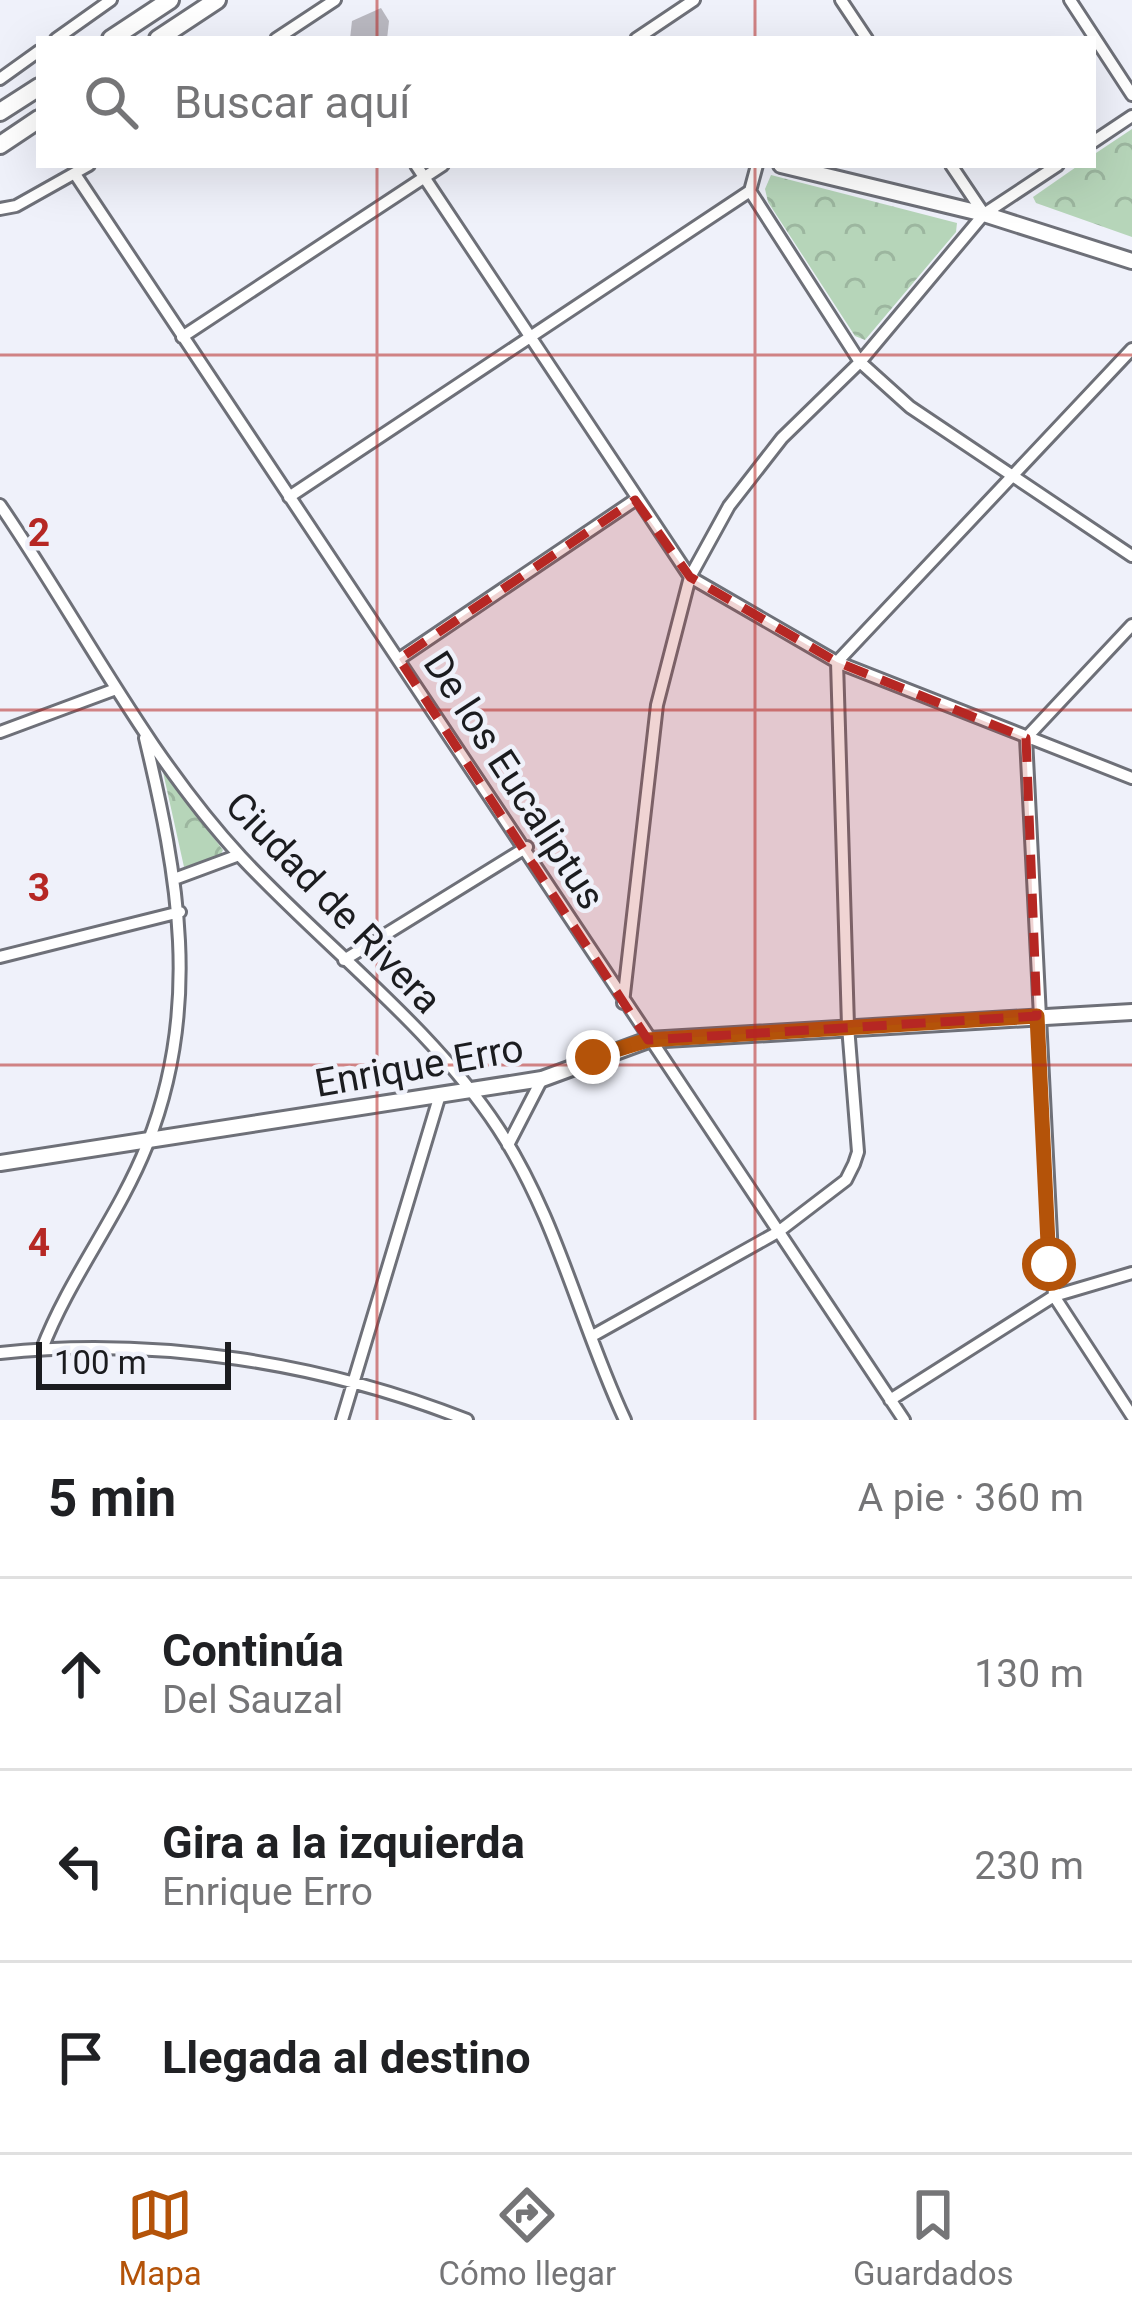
<!DOCTYPE html>
<html lang="es">
<head>
<meta charset="utf-8">
<style>
  :root { --surface:#fff; --page:#f6f6f6; --text:#202124; --muted:#757577; --line:#e0e0e0; --accent:#b45309 }
  body { margin:0; font-family:Roboto,sans-serif; background:var(--page); color:var(--text) }
  .scale { position:absolute; left:36px; bottom:30px; width:195px; box-sizing:border-box; padding-left:12px; border:6px solid #1b1c1f; border-top:0; font-size:33px; line-height:42px; white-space:nowrap; color:#1b1c1f; -webkit-text-stroke:9px #eff1fa; paint-order:stroke }
  .stop { position:absolute; width:36px; height:36px; margin:-27px; border:9px solid #b45309; border-radius:50%; background:#fff }
  .stop.end { background:#b45309; border-color:#fff; box-shadow:0 3px 12px #0008 }
  .list { margin:0; padding:0; list-style:none }
  h2 { display:flex; justify-content:space-between; align-items:center; height:156px; margin:0; padding:0 48px; font-size:51px }
  h2 small { font-size:39px; font-weight:400; color:var(--muted) }
  .list li { display:grid; grid-template-columns:78px 1fr auto; gap:36px; align-items:center; box-sizing:border-box; height:192px; padding:0 48px; border-top:3px solid var(--line) }
  .list b { display:block; font-size:45px; white-space:nowrap }
  .list p { margin:0; font-size:39px; white-space:nowrap; color:var(--muted) }
  .list em { font-size:39px; font-style:normal; color:var(--muted) }
  .icon { flex:none; width:66px; height:66px; fill:none; stroke:currentColor; stroke-width:2; stroke-linecap:round; stroke-linejoin:round }
  .map { position:relative; flex:none; width:1132px; height:1420px; overflow:hidden }
  .search { position:absolute; background:var(--surface); box-shadow:0 12px 48px #0002; left:36px; right:36px; top:36px; height:132px; display:flex; align-items:center; gap:30px; box-sizing:border-box; padding:0 42px; border-radius:0px; color:var(--muted); font-size:45px }
  .sheet { height:732px; background:var(--surface) }
  nav { display:flex; justify-content:space-around; align-items:center; box-sizing:border-box; height:168px; border-top:3px solid var(--line); background:var(--surface); font-size:33px; color:var(--muted) }
  nav a { display:grid; justify-items:center; gap:6px }
  nav .on { color:var(--accent) }
  .map>svg:first-child { display:block }
  .forest { fill:url(#forest-crowns) }
  .building { fill:#b9b8c0 }
  .lines { fill:none; stroke-linecap:round; stroke-linejoin:round }
  .minor-casing { stroke:#6e7078; stroke-width:16 }
  .tertiary-casing { stroke:#6e7078; stroke-width:20 }
  .primary-casing { stroke:#6e7078; stroke-width:22 }
  .minor { stroke:#fff; stroke-width:10 }
  .tertiary { stroke:#fff; stroke-width:14 }
  .primary { stroke:#fff; stroke-width:16 }
  .route { stroke:#b45309; stroke-width:15 }
  .marked { fill:#b62723; fill-opacity:0.2; stroke:#b62723; stroke-width:9; stroke-dasharray:24 15; stroke-linejoin:round }
  .grid { fill:none; stroke:#b62723; stroke-width:3; stroke-opacity:0.55 }
  .labels { text-anchor:middle; stroke-width:9; stroke-linejoin:round; paint-order:stroke }
  .street-label { font-size:39px; fill:#1b1c1f; stroke:#eff1fa }
  .grid-label { font-size:39px; text-anchor:middle; font-weight:bold; fill:#b62723; stroke:#eff1fa; stroke-width:9; stroke-linejoin:round; paint-order:stroke }
</style>
</head>
<body>
<div class="map">
<svg width="1132" height="1420" viewBox="0 0 1132 1420">
  <defs>
    <pattern id="forest-crowns" width="20" height="18" patternUnits="userSpaceOnUse" patternTransform="scale(3)"><rect width="20" height="18" fill="#b6d5b9"/><path d="M2 6a3 3 0 1 1 6 0M12 15a3 3 0 1 1 6 0" fill="none" stroke="#9cb69f"/></pattern>
  </defs>
  <rect width="100%" height="100%" fill="#eff1fa"/>
  <!-- forest -->
  <path class="forest" d="M1132,129V237L1036,203L1033,197L1079,165H1093V155Z
    M771,175L957,223L956,232L865,340L855,336L768,202L765,189Z
    M163,772L223,850L220,856L184,867Z"/>
  <!-- building -->
  <path class="building" d="M381,8L389,21L387,39H350L352,21Z"/>
  <g class="lines">
    <!-- minor casing -->
    <g class="minor-casing">
      <path id="minor" d="M841,0L867,39
        M1070,0L1132,95
        M56,39L111,0
        M276,39L335,0
        M636,39L694,0
        M0,79L39,51
        M1093,142L1132,116
        M416,165L690,577L837,662L1132,778
        M951,165L984,214
        M75,174L904,1420
        M750,191L860,362L910,407L1132,556
        M0,209L16,206L89,165
        M182,337L443,165
        M289,497L750,191L757,165
        M0,505C80,622 145,753 241,857C325,947 430,1025 498,1128C557,1218 580,1324 625,1420
        M1132,625L1026,738L1054,1296L1132,1416
        M399,659L635,500
        M0,732L116,689
        M177,878L239,855
        M0,957L180,912
        M344,960L527,847
        M623,1003L657,705L690,577L729,506L782,438L860,362L984,214L1058,165
        M508,1145L542,1079
        M594,1335L778,1232L846,1180L854,1164L858,1152L848,1026L837,662L1132,349
        M42,1349C69,1278 119,1216 147,1145C202,1007 178,875 145,738
        M0,1353C155,1336 323,1363 467,1420
        M890,1400L1054,1296L1132,1273
        M342,1420L439,1098"/>
    </g>
    <!-- tertiary casing -->
    <g class="tertiary-casing">
      <path id="tertiary" d="M781,165L984,214L1132,261
        M0,1163L542,1079L648,1040L1132,1012"/>
    </g>
    <!-- primary casing -->
    <g class="primary-casing">
      <path id="primary" d="M111,39L170,0
        M158,39L217,0
        M0,112L39,87
        M0,145L39,119"/>
    </g>
    <!-- minor -->
    <use href="#minor" class="minor"/>
    <!-- tertiary -->
    <use href="#tertiary" class="tertiary"/>
    <!-- primary -->
    <use href="#primary" class="primary"/>
  </g>
  <g class="lines">
    <!-- route -->
    <path class="route" d="M593,1057L648,1040L1037,1016L1049,1264"/>
  </g>
  <!-- marked area -->
  <path class="marked" d="M635,500L690,577L837,662L1026,738L1037,1016L648,1040L399,659Z"/>
  <!-- grid -->
  <path class="grid" d="M377,0V39M755,0V39M377,165V1420M755,165V1420M0,355H1132M0,710H1132M0,1065H1132"/>
  <g class="labels">
    <!-- street labels -->
    <g class="street-label">
      <text transform="translate(515 780) rotate(57)" y="14">De los Eucaliptus</text>
      <text transform="translate(334 902) rotate(46)" y="14">Ciudad de Rivera</text>
      <text transform="translate(419 1065) rotate(-10)" y="14">Enrique Erro</text>
    </g>
  </g>
  <g class="grid-label">
    <text x="39" y="546">2</text>
    <text x="39" y="901">3</text>
    <text x="39" y="1256">4</text>
  </g>
</svg>
<div class="scale">100 m</div>
<div class="stop" style="left:1049px;top:1264px"></div>
<div class="stop end" style="left:593px;top:1057px"></div>
<div class="search"><svg class="icon" aria-label="search" viewBox="0 0 24 24"><circle cx="10" cy="10" r="6"/><path d="M15 15l6 6"/></svg>Buscar aquí</div>
</div>
<section class="sheet">
<h2>5 min<small>A pie · 360 m</small></h2>
<ul class="list">
<li><svg class="icon" aria-label="ahead" viewBox="0 0 24 24"><path d="M12 20V5M6 11l6-6 6 6"/></svg><div><b>Continúa</b><p>Del Sauzal</p></div><em>130 m</em></li>
<li><svg class="icon" aria-label="left" viewBox="0 0 24 24"><path d="M17 20v-9H6M10 6l-5 5 5 5"/></svg><div><b>Gira a la izquierda</b><p>Enrique Erro</p></div><em>230 m</em></li>
<li><svg class="icon" aria-label="arrive" viewBox="0 0 24 24"><path d="M6 21V4h12l-3 4 3 4H6"/></svg><div><b>Llegada al destino</b></div></li>
</ul>
</section>
<nav>
<a class="on"><svg class="icon" aria-label="map" viewBox="0 0 24 24"><path d="M3 6l6-2 6 2 6-2v14l-6 2-6-2-6 2zM9 4v14M15 6v14"/></svg>Mapa</a>
<a><svg class="icon" aria-label="directions" viewBox="0 0 24 24"><path d="M12 3l9 9-9 9-9-9zM9 14v-3h6M13 9l2 2-2 2"/></svg>Cómo llegar</a>
<a><svg class="icon" aria-label="saved" viewBox="0 0 24 24"><path d="M7 4h10v16l-5-4-5 4z"/></svg>Guardados</a>
</nav>
</body>
</html>
